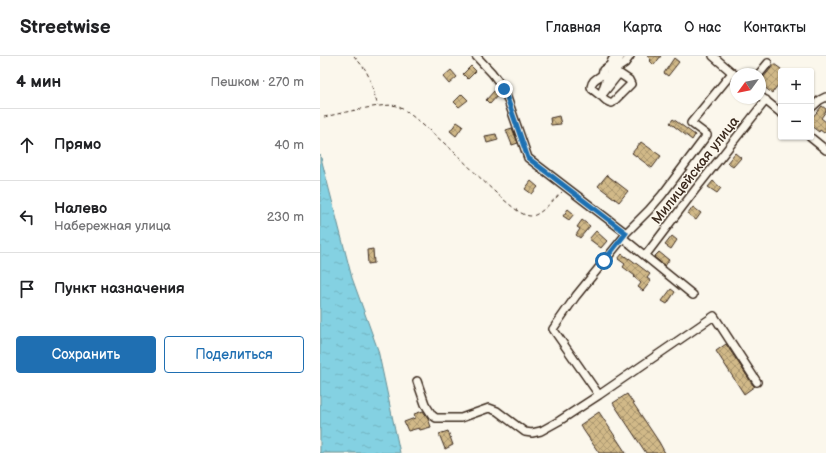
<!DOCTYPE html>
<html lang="ru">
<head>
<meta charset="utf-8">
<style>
  :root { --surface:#fff; --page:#f6f6f6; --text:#202124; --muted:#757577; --line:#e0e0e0; --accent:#1f6fb2 }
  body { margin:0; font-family:"Balsamiq Sans",sans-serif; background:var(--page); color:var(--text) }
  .controls { position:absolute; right:12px; top:12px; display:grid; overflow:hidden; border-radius:4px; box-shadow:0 1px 3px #0004 }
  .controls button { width:36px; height:36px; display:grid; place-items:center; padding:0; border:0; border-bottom:1px solid var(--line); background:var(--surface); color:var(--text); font:20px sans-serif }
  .compass { position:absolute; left:410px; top:12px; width:36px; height:36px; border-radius:50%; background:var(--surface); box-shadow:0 1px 3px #0004; rotate:237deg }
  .stop { position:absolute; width:12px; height:12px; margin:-9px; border:3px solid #1f6fb2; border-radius:50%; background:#fff }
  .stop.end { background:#1f6fb2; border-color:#fff; box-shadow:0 1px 4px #0008 }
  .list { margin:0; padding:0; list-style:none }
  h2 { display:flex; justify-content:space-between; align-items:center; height:52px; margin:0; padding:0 16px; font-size:17px }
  h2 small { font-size:13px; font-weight:400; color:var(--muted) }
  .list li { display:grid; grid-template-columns:26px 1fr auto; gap:12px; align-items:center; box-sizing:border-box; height:72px; padding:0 16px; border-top:1px solid var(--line) }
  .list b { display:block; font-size:15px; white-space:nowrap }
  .list p { margin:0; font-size:13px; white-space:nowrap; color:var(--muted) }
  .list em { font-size:13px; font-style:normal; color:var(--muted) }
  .actions { display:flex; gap:8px; padding:12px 16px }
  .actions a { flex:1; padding:9px 0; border:1px solid var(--accent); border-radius:4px; text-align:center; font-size:14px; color:var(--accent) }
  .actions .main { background:var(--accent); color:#fff }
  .icon { flex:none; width:22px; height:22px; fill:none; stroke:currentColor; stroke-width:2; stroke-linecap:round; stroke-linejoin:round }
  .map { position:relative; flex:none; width:506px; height:397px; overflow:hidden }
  header { display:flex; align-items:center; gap:24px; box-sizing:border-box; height:56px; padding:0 20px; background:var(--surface); border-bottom:1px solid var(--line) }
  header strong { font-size:19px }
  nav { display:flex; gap:22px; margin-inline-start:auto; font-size:14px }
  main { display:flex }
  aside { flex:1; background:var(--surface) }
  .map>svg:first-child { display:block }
  .water { fill:url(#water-ripples); stroke:#678e94 }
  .building { fill:url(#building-cross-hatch); stroke:#3b2a1e }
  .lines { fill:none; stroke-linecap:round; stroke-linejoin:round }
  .minor-casing { stroke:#3b2a1e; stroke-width:10 }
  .path { stroke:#3b2a1e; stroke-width:1; stroke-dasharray:4 3; stroke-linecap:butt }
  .minor { stroke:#fbf7ec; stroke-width:7 }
  .route { stroke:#1f6fb2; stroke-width:5 }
  .labels { text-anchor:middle; stroke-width:3; stroke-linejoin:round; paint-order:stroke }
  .street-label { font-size:14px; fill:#3b2a1e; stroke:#fbf7ec }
</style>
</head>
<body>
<header>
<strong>Streetwise</strong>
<nav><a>Главная</a><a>Карта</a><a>О нас</a><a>Контакты</a></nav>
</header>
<main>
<aside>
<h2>4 мин<small>Пешком · 270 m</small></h2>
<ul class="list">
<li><svg class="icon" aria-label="ahead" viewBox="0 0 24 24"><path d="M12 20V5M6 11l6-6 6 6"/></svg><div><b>Прямо</b></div><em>40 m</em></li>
<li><svg class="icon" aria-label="left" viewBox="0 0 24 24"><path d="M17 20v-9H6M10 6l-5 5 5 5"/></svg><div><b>Налево</b><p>Набережная улица</p></div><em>230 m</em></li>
<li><svg class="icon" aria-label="arrive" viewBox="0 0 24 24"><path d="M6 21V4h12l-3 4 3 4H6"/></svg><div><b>Пункт назначения</b></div></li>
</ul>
<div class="actions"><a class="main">Сохранить</a><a>Поделиться</a></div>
</aside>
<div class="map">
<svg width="506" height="397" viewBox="0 0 506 397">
  <defs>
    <pattern id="water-ripples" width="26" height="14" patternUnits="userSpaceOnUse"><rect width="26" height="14" fill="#84d1e2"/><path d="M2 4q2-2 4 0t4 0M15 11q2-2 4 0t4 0" fill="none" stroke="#73b4c1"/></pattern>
    <pattern id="building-cross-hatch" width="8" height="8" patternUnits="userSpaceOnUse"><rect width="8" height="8" fill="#d1b988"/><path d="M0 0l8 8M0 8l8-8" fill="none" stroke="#ab976f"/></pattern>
  </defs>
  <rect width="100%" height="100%" fill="#fbf7ec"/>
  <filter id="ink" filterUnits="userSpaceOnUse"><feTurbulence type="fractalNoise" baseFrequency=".025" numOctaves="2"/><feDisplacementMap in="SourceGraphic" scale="8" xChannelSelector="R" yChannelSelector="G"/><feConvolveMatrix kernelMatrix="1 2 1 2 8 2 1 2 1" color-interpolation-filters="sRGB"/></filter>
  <g filter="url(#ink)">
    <!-- water -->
    <path class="water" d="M0,98L32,222L58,294L80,397H0Z"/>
    <!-- building -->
    <path class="building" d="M327,0H341L334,9L330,5L331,4Z
      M354,2L359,6L348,20L344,17Z
      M454,8L461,13V25L452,37L440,28V26Z
      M151,10L156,15L148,23L143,18Z
      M131,14L137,21L129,28L123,21Z
      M174,35L178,39L170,48L166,44Z
      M142,38L148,44L139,51L134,46Z
      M502,50L506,53V55L501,62L506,66V75L504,77L500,74L499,76L491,70V63Z
      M239,60L241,68L231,69L230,62Z
      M353,63L375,79L372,84L350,67Z
      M137,66L143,70L136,80L130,75Z
      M192,72L198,87L192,89L186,74Z
      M176,78L178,84L167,87L165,80Z
      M321,86L341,100L332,112L312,97Z
      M415,97L421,102L413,111L407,107Z
      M287,119L308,135L299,146L278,130Z
      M211,125L218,131L212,138L205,133Z
      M393,125L401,132L397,137L388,131Z
      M373,151L381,157L376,164L368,158Z
      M248,153L254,158L249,164L243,160Z
      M262,164L270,170L260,182L256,179L260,173L257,171Z
      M276,175L287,185L281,192L269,183Z
      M352,180L357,184L351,193L345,189Z
      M53,193L54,207L48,208L47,194Z
      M339,196L349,204L345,210L334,201Z
      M302,198L309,203V202L330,218L327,222L331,225L323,235L318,231L321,227L314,221L315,220L303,211L305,208L298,203Z
      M351,233L355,236L347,248L342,245Z
      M406,288L433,329L435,330L424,338L396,295Z
      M307,338L339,386L345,397H326L293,347Z
      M103,355L108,362L111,371L100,374L99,372L88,375L84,366L95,362L94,358Z
      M279,356L306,397H279L260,369Z
      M128,375L133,389L125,393L119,378Z"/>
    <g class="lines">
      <!-- minor casing -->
      <g class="minor-casing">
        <path id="minor" d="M156,0L172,17L184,33L208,102L306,177L303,182L373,239
          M393,0L415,19
          M292,18L296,13L305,7L310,0
          M439,18L448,7
          M281,40L282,39L297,20L300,18L309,24L311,28L292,47C288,46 283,43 282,40C281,35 284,31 285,27C289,16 294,10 301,0
          M281,40L272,33L271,31C272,24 276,23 282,19L283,14L290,9L292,4L295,0
          M440,40L461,57
          M491,52L500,44L506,41
          M490,81L506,94
          M306,177L329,154L342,139L387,79L371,67L412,17
          M325,200L375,134L446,44
          M97,325L105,348L112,359L116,362H141L169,352L177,355L205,376L212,377L221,375L239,365L279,339L233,273L256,240L303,182
          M279,339L394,260L437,326"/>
      </g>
      <!-- path -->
      <path class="path" d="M34,0L45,13L49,21L58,50
        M4,61C18,58 66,46 77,50C88,55 99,66 109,74C118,82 128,90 136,98C154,115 170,133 189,148C195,153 203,160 211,160C220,160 235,142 242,136"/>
      <!-- minor -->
      <use href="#minor" class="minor"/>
    </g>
  </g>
  <g class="lines" filter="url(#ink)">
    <!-- route -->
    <path class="route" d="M184,33L208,102L306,177L284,205"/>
  </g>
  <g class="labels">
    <!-- street labels -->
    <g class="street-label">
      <text transform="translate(375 114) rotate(-52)" y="5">Милицейская улица</text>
    </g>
  </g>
</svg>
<div class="controls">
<button>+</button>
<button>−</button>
</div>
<svg class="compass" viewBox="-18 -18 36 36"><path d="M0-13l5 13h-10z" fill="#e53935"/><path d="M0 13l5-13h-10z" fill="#757577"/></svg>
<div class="stop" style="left:284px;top:205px"></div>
<div class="stop end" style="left:184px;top:33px"></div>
</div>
</main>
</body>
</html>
